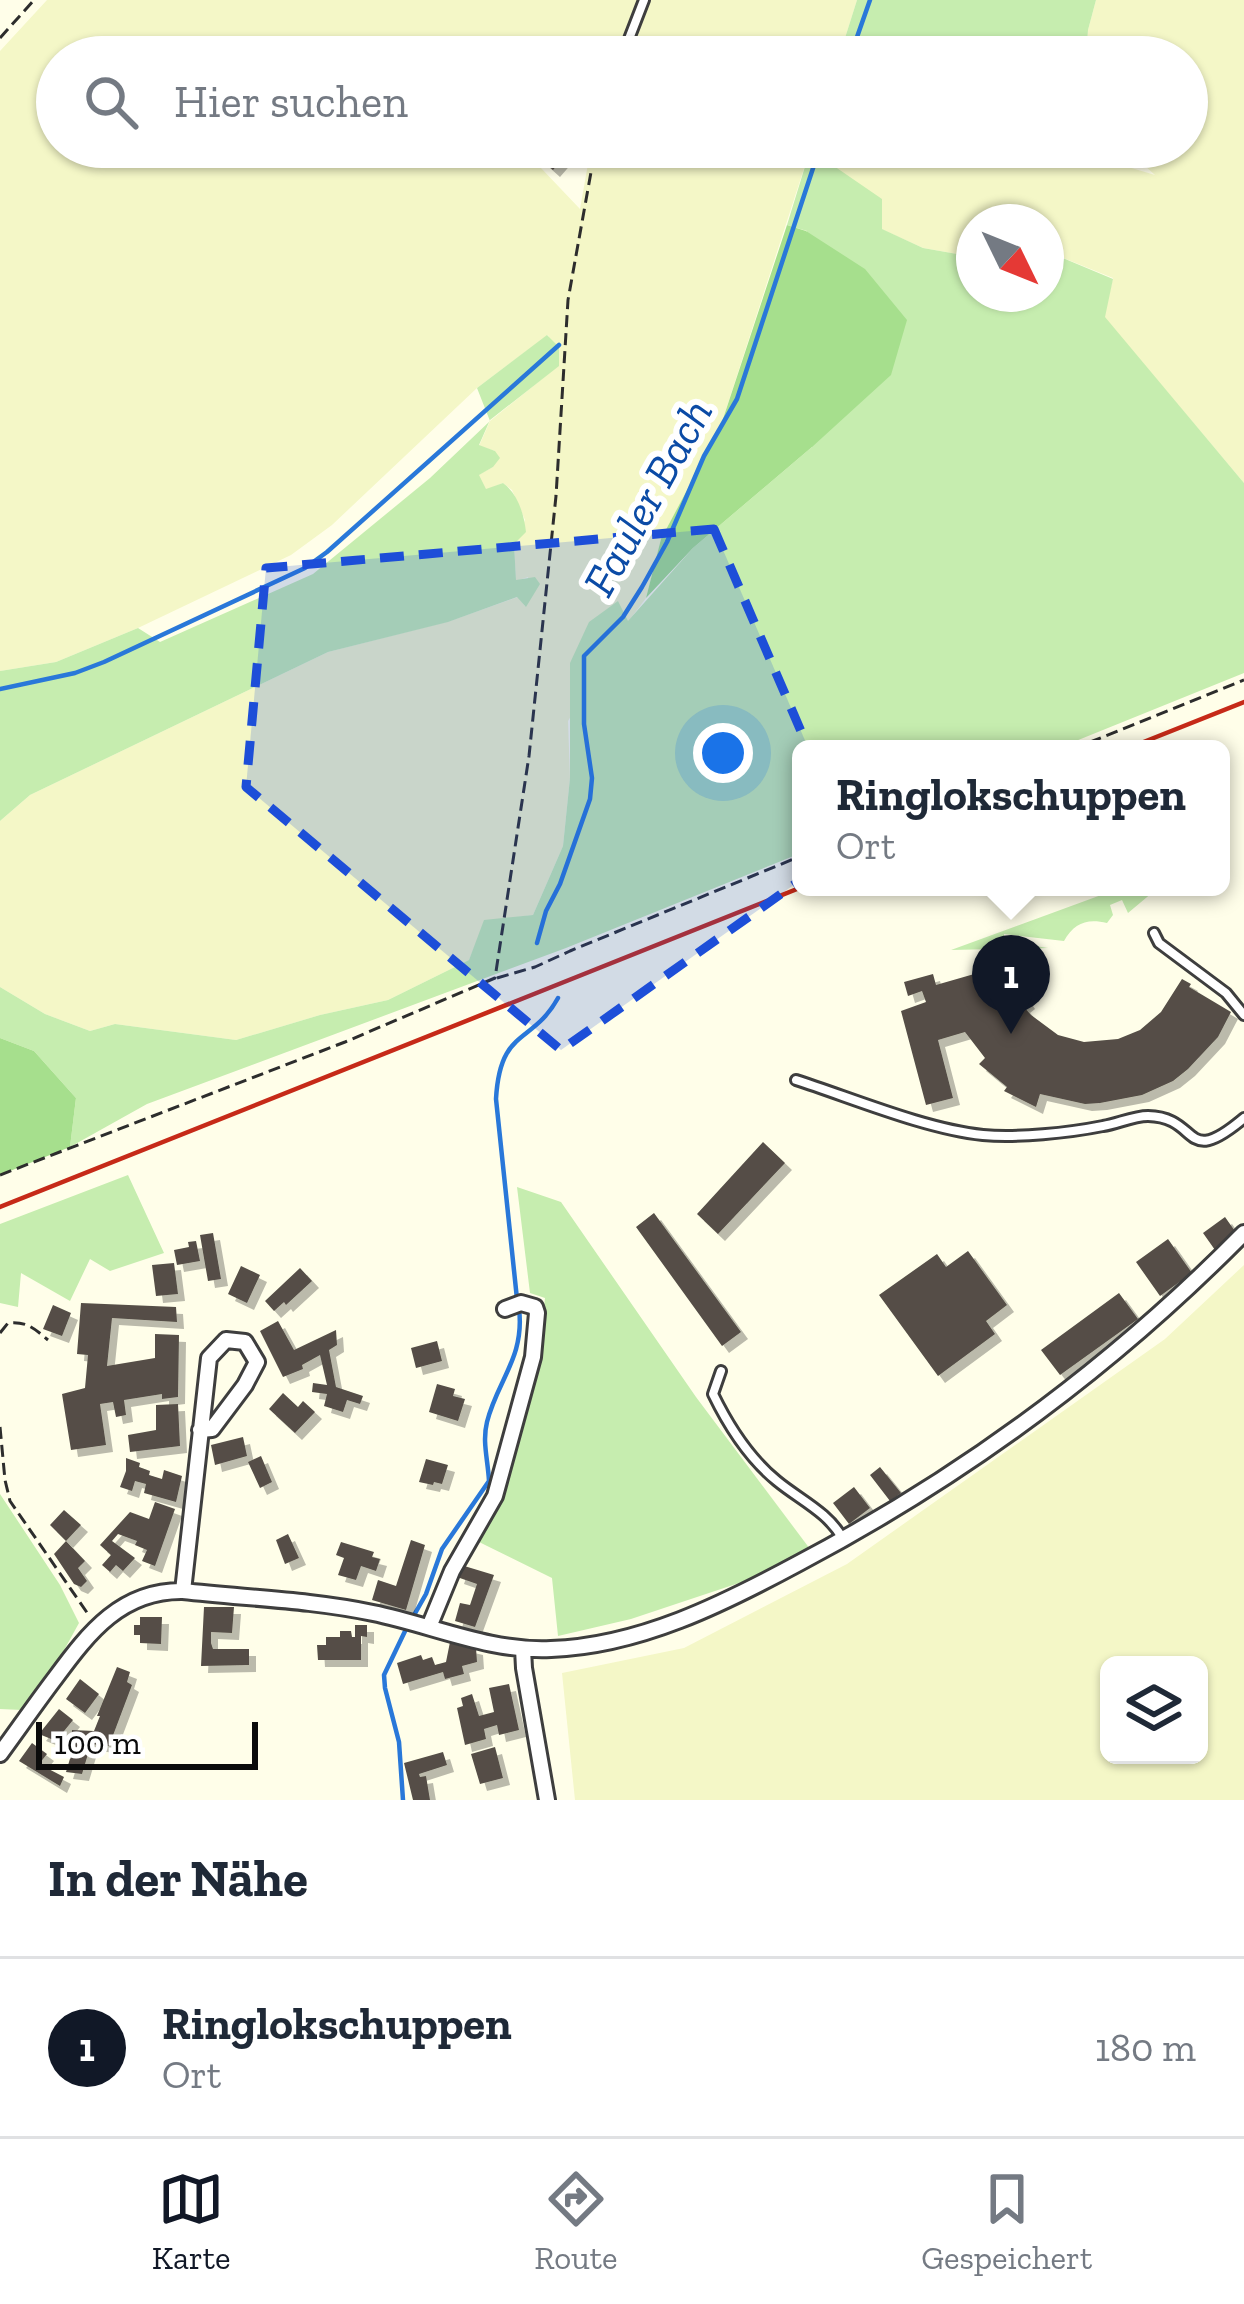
<!DOCTYPE html>
<html lang="de">
<head>
<meta charset="utf-8">
<style>
  :root { --surface:#fff; --page:#f6f6f7; --text:#1f2937; --muted:#747a83; --line:#e0e1e3; --accent:#111827 }
  body { margin:0; font-family:"Zilla Slab",serif; background:var(--page); color:var(--text) }
  .controls { position:absolute; right:36px; bottom:36px; display:grid; overflow:hidden; border-radius:18px; box-shadow:0 3px 9px #0004 }
  .controls button { width:108px; height:108px; display:grid; place-items:center; padding:0; border:0; border-bottom:3px solid var(--line); background:var(--surface); color:var(--text); font:60px sans-serif }
  .compass { position:absolute; left:956px; top:204px; width:108px; height:108px; border-radius:50%; background:var(--surface); box-shadow:0 3px 9px #0004; rotate:133deg }
  .scale { position:absolute; left:36px; bottom:30px; width:222px; box-sizing:border-box; padding-left:12px; border:6px solid #0b0b0b; border-top:0; font-size:33px; line-height:42px; white-space:nowrap; color:#0b0b0b; -webkit-text-stroke:9px #fff; paint-order:stroke }
  .you { position:absolute; left:723px; top:753px; width:42px; height:42px; margin:-30px; border:9px solid #fff; border-radius:50%; background:#1a73e8; box-shadow:0 0 0 18px #1a73e833 }
  .badge { display:grid; place-items:center; width:78px; height:78px; border-radius:50%; background:var(--accent); color:#fff; font-size:39px; font-weight:700 }
  .pin { position:absolute; translate:-50% -99px; filter:drop-shadow(0 3px 6px #0008) }
  .pin::after { content:''; position:absolute; top:63px; width:42px; height:36px; background:inherit; clip-path:polygon(0 0,100% 0,50% 100%) }
  .popup { position:absolute; left:792px; top:740px; width:438px; height:156px; box-sizing:border-box; display:grid; place-content:center; border-radius:18px; background:var(--surface); filter:drop-shadow(0 3px 9px #0005); font-size:39px; white-space:nowrap; color:var(--muted) }
  .popup b { font-size:45px; color:var(--text) }
  .popup::after { content:''; position:absolute; left:50%; top:100%; margin-left:-24px; border:24px solid transparent; border-top-color:var(--surface) }
  .list { margin:0; padding:0; list-style:none }
  h2 { display:flex; justify-content:space-between; align-items:center; height:156px; margin:0; padding:0 48px; font-size:51px }
  h2 small { font-size:39px; font-weight:400; color:var(--muted) }
  .list li { display:grid; grid-template-columns:78px 1fr auto; gap:36px; align-items:center; box-sizing:border-box; height:180px; padding:0 48px; border-top:3px solid var(--line) }
  .list b { display:block; font-size:45px; white-space:nowrap }
  .list p { margin:0; font-size:39px; white-space:nowrap; color:var(--muted) }
  .list em { font-size:39px; font-style:normal; color:var(--muted) }
  .icon { flex:none; width:66px; height:66px; fill:none; stroke:currentColor; stroke-width:2; stroke-linecap:round; stroke-linejoin:round }
  .map { position:relative; flex:none; width:1244px; height:1800px; overflow:hidden }
  .search { position:absolute; background:var(--surface); box-shadow:0 3px 9px #0004; left:36px; right:36px; top:36px; height:132px; display:flex; align-items:center; gap:30px; box-sizing:border-box; padding:0 42px; border-radius:66px; color:var(--muted); font-size:45px }
  .sheet { height:336px; background:var(--surface) }
  nav { display:flex; justify-content:space-around; align-items:center; box-sizing:border-box; height:168px; border-top:3px solid var(--line); background:var(--surface); font-size:33px; color:var(--muted) }
  nav a { display:grid; justify-items:center; gap:6px }
  nav .on { color:var(--accent) }
  .map>svg:first-child { display:block }
  .farmland { fill:#f4f7c7; fill-rule:evenodd }
  .green { fill:#c6edaf }
  .forest { fill:#a6df8d }
  .lines { fill:none; stroke-linecap:round; stroke-linejoin:round }
  .stream { stroke:#2978d9; stroke-width:4.5 }
  .building { fill:#544e46; filter:url(#shadow) }
  .service-casing { stroke:#3e3e3e; stroke-width:14 }
  .minor-casing { stroke:#3e3e3e; stroke-width:20 }
  .path { stroke:#2d2d2d; stroke-width:3; stroke-dasharray:12 6; stroke-linecap:butt }
  .service { stroke:#fff; stroke-width:8 }
  .minor { stroke:#fff; stroke-width:14 }
  .rail { stroke:#c62a18; stroke-width:4.5 }
  .marked { fill:#1d4ed8; fill-opacity:0.2; stroke:#1d4ed8; stroke-width:9; stroke-dasharray:24 15; stroke-linejoin:round }
  .labels { text-anchor:middle; stroke-width:12; stroke-linejoin:round; paint-order:stroke }
  .water-label { font-size:45px; font-style:italic; fill:#0b4ba6; stroke:#fff }
</style>
</head>
<body>
<div class="map">
<svg width="1244" height="1800" viewBox="0 0 1244 1800">
  <defs>
    <filter id="shadow"><feDropShadow dx="7" dy="7" stdDeviation="0" flood-color="#0004"/></filter>
  </defs>
  <rect width="100%" height="100%" fill="#fffee9"/>
  <!-- farmland -->
  <path class="farmland" d="M47,0H857L839,57H556L552,53L548,57H57V147H521L580,209L591,147H811L720,428L661,539L646,598L628,622L568,721L570,778L563,846L533,915L485,921L469,960L388,1000L320,1015L236,1040L115,1024L90,1031L45,1014L0,987V821L30,795L328,652L450,621L518,597L525,606L528,577L516,581L514,544L525,520L512,490L503,483L486,490L478,475L493,467L495,451L479,446L490,421L558,366L548,335L477,388L332,525L291,555L138,628L56,662L0,671V51Z
    M1096,0H1244V483L1104,317L1113,278L1046,251V222H974V257L923,248L881,229L831,164L837,147H1061L1155,175L1124,147H1187V57H1086L1088,30Z
    M1244,1265V1800H575L562,1673L684,1648L847,1564L1165,1339ZM1109,1665H1199V1755H1109Z"/>
  <!-- green -->
  <path class="green" d="M857,0H1096L1088,30L1086,57H839Z
    M811,147H837L831,164L882,199V229L923,248L974,257V294H1046V251L1113,279L1105,317L1244,483V673L1056,749H801V853L566,948L147,1104L70,1147L76,1098L34,1051L0,1038V987L45,1014L90,1031L115,1024L236,1040L320,1015L388,1000L469,960L484,920L533,915L563,846L570,778V663L589,622L618,601L628,621L693,548L812,447L807,231L787,225Z
    M547,335L559,347V366L490,420L479,445L495,451L500,458L493,467L479,475L486,489L503,483C518,494 524,514 526,532L514,544L516,580L535,577L540,584L526,607L517,597L448,622L328,652L30,795L0,821V671L56,662L138,628L160,642L313,574L430,478L490,421L477,388Z
    M1123,887H1159L1128,913L1122,900L1110,905L1113,915L1107,923C1087,918 1074,923 1064,941L1004,934V941L1048,948L951,950Z
    M128,1175L164,1253L110,1271L90,1259L70,1301L21,1273L18,1307L0,1303V1224Z
    M517,1187L561,1202L696,1397L810,1549L751,1579L631,1619L558,1636L552,1578L479,1542L501,1499L518,1437L539,1350L545,1298L530,1293Z
    M0,1494L60,1585L79,1623L63,1652L22,1710L0,1709Z"/>
  <!-- forest -->
  <path class="forest" d="M787,225L806,231L865,269L907,320L891,375L812,447L693,548L646,598L661,539L720,428Z
    M0,1038L34,1051L76,1098L70,1147L0,1175Z"/>
  <g class="lines">
    <!-- stream -->
    <path class="stream" d="M850,57L870,0
      M0,689L75,673L104,662L305,568L327,552L559,345
      M537,943L546,911L560,884L590,799L592,778L584,724V656L623,617L642,587L667,542L704,456L737,399L820,147
      M517,1299L496,1099C500,1027 532,1045 558,998
      M413,1617L426,1594L442,1549L489,1481C488,1460 482,1442 487,1422C497,1381 525,1357 519,1309
      M403,1800L399,1742L385,1688L384,1675L407,1627"/>
  </g>
  <!-- building -->
  <path class="building" d="M540,147H573L553,170L534,153Z
    M1009,964L1017,986L1028,1002L1023,1006L1031,1015L1058,1035L1084,1042L1118,1039L1140,1030L1161,1012L1182,979L1191,984L1189,987L1231,1012L1218,1037L1188,1069L1173,1081L1142,1095L1100,1103L1085,1104L1040,1094L1036,1107L1004,1091L1007,1087L979,1064L985,1058L965,1032L938,1040L953,1098L926,1105L901,1011L926,1002L922,991L908,996L904,982L933,974L936,985Z
    M763,1142L785,1163L718,1234L697,1214Z
    M654,1213L741,1332L722,1346L636,1227Z
    M1225,1217L1237,1234L1215,1250L1203,1233Z
    M213,1233L221,1279L208,1281L200,1235Z
    M1168,1239L1192,1273L1160,1296L1136,1262Z
    M196,1241L200,1261L177,1265L174,1250L189,1247L188,1242Z
    M968,1251L1007,1305L986,1321L995,1334L938,1376L879,1295L937,1254L946,1267Z
    M174,1263L178,1294L156,1296L152,1265Z
    M241,1266L260,1275L247,1303L228,1294Z
    M300,1268L312,1281L286,1305L284,1302L274,1311L265,1301Z
    M1119,1293L1138,1319L1060,1375L1041,1350Z
    M81,1303L176,1307L177,1322L112,1318L107,1366L155,1358V1334L179,1335L178,1397L162,1399V1394L124,1400L126,1415L116,1417L113,1402L100,1404L106,1445L71,1450L62,1394L85,1388L88,1355L77,1354Z
    M53,1305L71,1313L62,1336L43,1329Z
    M278,1321L294,1350L336,1330L337,1345L329,1350L336,1387L363,1396L360,1404L347,1400L343,1412L324,1406L327,1394L312,1392L313,1383L327,1385L320,1355L302,1365L303,1369L283,1377L260,1331Z
    M437,1341L442,1361L416,1368L411,1348Z
    M437,1384L455,1389L453,1396L465,1399L458,1421L429,1412Z
    M283,1393L298,1407L303,1401L315,1412L295,1433L269,1409Z
    M178,1404L180,1446L130,1452L128,1435L156,1430V1405Z
    M243,1437L247,1456L215,1465L211,1445Z
    M261,1456L272,1482L260,1488L248,1462Z
    M126,1458L140,1463L139,1467L150,1471L149,1475L162,1479L164,1470L182,1476L176,1502L144,1493L146,1484L135,1481L132,1491L120,1487L126,1471Z
    M426,1459L448,1465L442,1484L434,1482L433,1485L419,1482Z
    M880,1467L901,1493L890,1501L870,1475Z
    M854,1487L870,1508L849,1524L833,1503Z
    M155,1502L175,1509L155,1566L142,1561L147,1550L135,1545L137,1541L118,1534L112,1541L135,1558L123,1571L116,1565L110,1572L102,1565L111,1555L100,1545L130,1512L149,1519Z
    M64,1510L81,1525L66,1541L50,1525Z
    M288,1534L299,1558L285,1564L276,1540Z
    M411,1540L425,1545L406,1610L372,1600L378,1580L396,1586Z
    M66,1541L85,1561L78,1568L87,1581L81,1587L74,1584L54,1554Z
    M341,1542L374,1552L372,1557L380,1559L376,1571L361,1566L356,1580L338,1575L344,1558L336,1555Z
    M461,1565L494,1575L475,1627L455,1621L460,1603L470,1605L477,1584L457,1577Z
    M204,1607H234L232,1633L211,1632V1643L213,1649H249V1665L201,1666Z
    M140,1617H162L161,1644L140,1643V1635H134V1625H140Z
    M355,1625H367V1637L361,1636V1660H318L317,1645H326V1637H340V1631H351L352,1637H355Z
    M450,1642L476,1648L477,1662L462,1666L464,1674L445,1679L443,1672L403,1684L397,1663L421,1655L423,1660L432,1657L435,1665L446,1662Z
    M117,1667L130,1672L127,1682L132,1685L109,1746L91,1744L82,1774L66,1772L75,1742H71L72,1730L94,1731L100,1716H97Z
    M80,1679L99,1694L85,1713L66,1699Z
    M509,1684L519,1730L499,1735L497,1725L484,1729L486,1739L465,1745L457,1708L463,1706L461,1698L472,1694L479,1716L494,1712L489,1688Z
    M59,1709L73,1720L56,1741L39,1734Z
    M32,1743L47,1754L39,1764L64,1777L60,1786L19,1761Z
    M495,1747L503,1778L480,1784L471,1754Z
    M443,1752L447,1765L419,1774L420,1777L426,1776L430,1800H413L404,1763Z"/>
  <g class="lines">
    <!-- service casing -->
    <g class="service-casing">
      <path id="service" d="M622,57L644,0
        M595,148V147
        M1154,933L1159,943L1226,993L1244,1015
        M796,1080C852,1098 925,1129 983,1135C1018,1138 1068,1133 1103,1126C1117,1124 1133,1116 1148,1116C1201,1117 1182,1170 1244,1118
        M721,1371L713,1394C728,1425 750,1459 777,1481C800,1500 828,1512 843,1539"/>
    </g>
    <!-- minor casing -->
    <g class="minor-casing">
      <path id="minor" d="M183,1591L209,1358L226,1340L245,1342L257,1362L245,1385L212,1429L200,1430
        M429,1627L452,1571L495,1496L533,1357L537,1313L535,1307L521,1303L505,1309
        M523,1649L524,1668L547,1800
        M0,1754C19,1728 37,1702 56,1677C89,1632 122,1590 183,1591C245,1598 312,1600 373,1613C432,1625 490,1652 551,1649C639,1646 723,1604 799,1563C964,1476 1113,1366 1244,1233"/>
    </g>
    <!-- path -->
    <path class="path" d="M0,38L34,0
      M1073,749L1244,680
      M497,978L535,967L570,951L801,856
      M0,1175L345,1042L495,978L529,756L556,496L568,300L593,161
      M0,1333L8,1323C26,1321 34,1328 48,1340
      M0,1427L5,1480L10,1501L88,1614"/>
    <!-- service -->
    <use href="#service" class="service"/>
    <!-- minor -->
    <use href="#minor" class="minor"/>
    <!-- rail -->
    <path class="rail" d="M1126,749L1244,702
      M0,1207L802,887"/>
  </g>
  <!-- marked area -->
  <path class="marked" d="M714,529L850,845L561,1050L246,787L266,568Z"/>
  <g class="labels">
    <!-- water labels -->
    <g class="water-label">
      <text transform="translate(647 497) rotate(-61)" y="16">Fauler Bach</text>
    </g>
  </g>
</svg>
<div class="controls">
<button><svg class="icon" aria-label="layers" viewBox="0 0 24 24"><path d="M12 4l9 5-9 5-9-5zM3 14l9 5 9-5"/></svg></button>
</div>
<svg class="compass" viewBox="-18 -18 36 36"><path d="M0-13l5 13h-10z" fill="#e53935"/><path d="M0 13l5-13h-10z" fill="#747a83"/></svg>
<div class="scale">100 m</div>
<div class="you"></div>
<div class="pin badge" style="left:1011px;top:1034px">1</div>
<div class="popup"><b>Ringlokschuppen</b>Ort</div>
<div class="search"><svg class="icon" aria-label="search" viewBox="0 0 24 24"><circle cx="10" cy="10" r="6"/><path d="M15 15l6 6"/></svg>Hier suchen</div>
</div>
<section class="sheet">
<h2>In der Nähe<small></small></h2>
<ul class="list">
<li><span class="badge">1</span><div><b>Ringlokschuppen</b><p>Ort</p></div><em>180 m</em></li>
</ul>
</section>
<nav>
<a class="on"><svg class="icon" aria-label="map" viewBox="0 0 24 24"><path d="M3 6l6-2 6 2 6-2v14l-6 2-6-2-6 2zM9 4v14M15 6v14"/></svg>Karte</a>
<a><svg class="icon" aria-label="directions" viewBox="0 0 24 24"><path d="M12 3l9 9-9 9-9-9zM9 14v-3h6M13 9l2 2-2 2"/></svg>Route</a>
<a><svg class="icon" aria-label="saved" viewBox="0 0 24 24"><path d="M7 4h10v16l-5-4-5 4z"/></svg>Gespeichert</a>
</nav>
</body>
</html>
